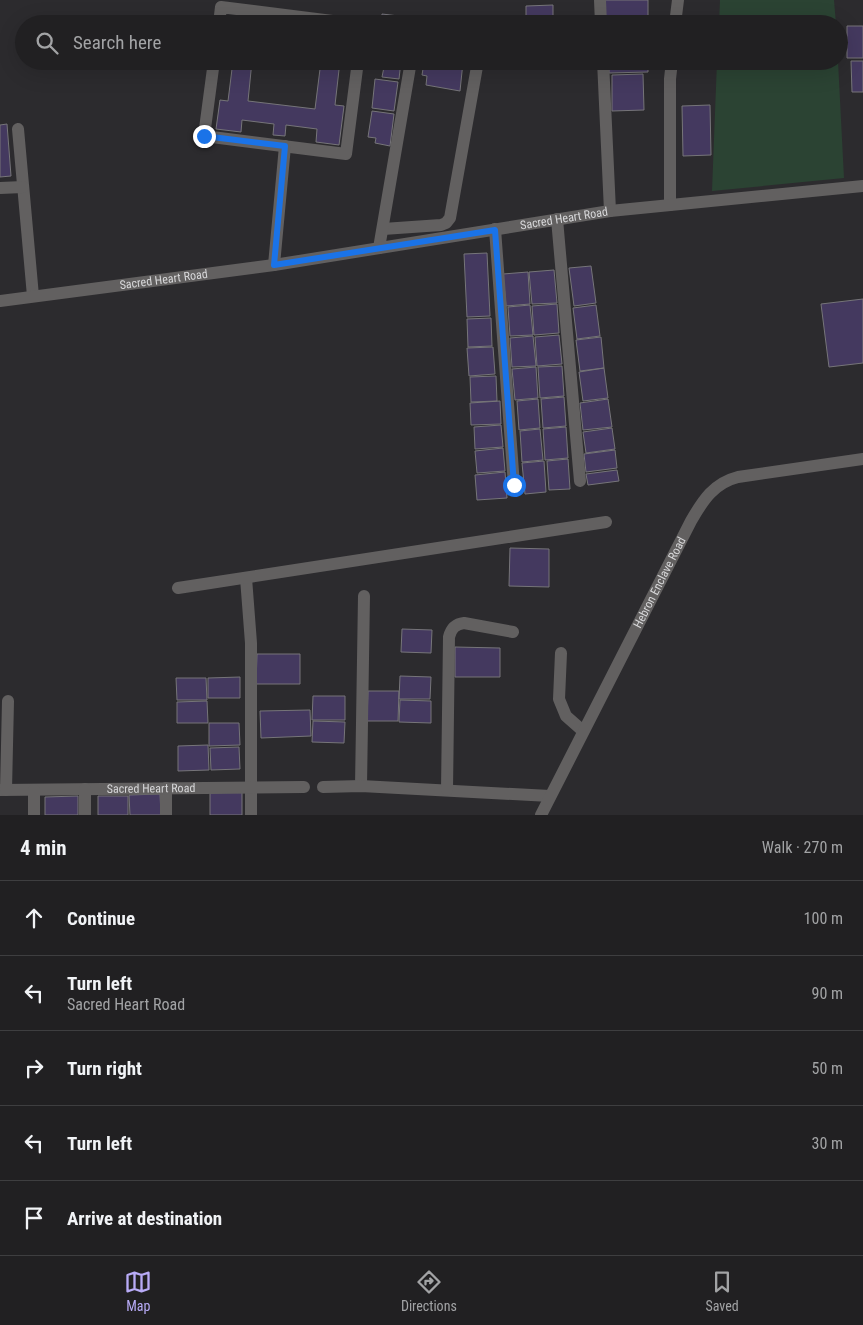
<!DOCTYPE html>
<html lang="en">
<head>
<meta charset="utf-8">
<style>
  :root { --surface:#212022; --page:#2d2d2f; --text:#f1f3f6; --muted:#a2a3a5; --line:#3e3e40; --accent:#b8abf7 }
  body { margin:0; font-family:"Roboto Condensed",sans-serif; background:var(--page); color:var(--text) }
  .stop { position:absolute; width:15px; height:15px; margin:-11px; border:4px solid #1a73e8; border-radius:50%; background:#fff }
  .stop.end { background:#1a73e8; border-color:#fff; box-shadow:0 1px 5px #0008 }
  .list { margin:0; padding:0; list-style:none }
  h2 { display:flex; justify-content:space-between; align-items:center; height:65px; margin:0; padding:0 20px; font-size:21px }
  h2 small { font-size:16px; font-weight:400; color:var(--muted) }
  .list li { display:grid; grid-template-columns:32px 1fr auto; gap:15px; align-items:center; box-sizing:border-box; height:75px; padding:0 20px; border-top:1px solid var(--line) }
  .list b { display:block; font-size:19px; white-space:nowrap }
  .list p { margin:0; font-size:16px; white-space:nowrap; color:var(--muted) }
  .list em { font-size:16px; font-style:normal; color:var(--muted) }
  .icon { flex:none; width:28px; height:28px; fill:none; stroke:currentColor; stroke-width:2; stroke-linecap:round; stroke-linejoin:round }
  .map { position:relative; flex:none; width:863px; height:815px; overflow:hidden }
  .search { position:absolute; background:var(--surface); box-shadow:0 5px 20px #0002; left:15px; right:15px; top:15px; height:55px; display:flex; align-items:center; gap:12px; box-sizing:border-box; padding:0 18px; border-radius:28px; color:var(--muted); font-size:19px }
  .sheet { height:440px; background:var(--surface) }
  nav { display:flex; justify-content:space-around; align-items:center; box-sizing:border-box; height:70px; border-top:1px solid var(--line); background:var(--surface); font-size:14px; color:var(--muted) }
  nav a { display:grid; justify-items:center; gap:2px }
  nav .on { color:var(--accent) }
  .map>svg:first-child { display:block }
  .green { fill:#2b4333 }
  .building { fill:#44395f; stroke:#767579 }
  .lines { fill:none; stroke-linecap:round; stroke-linejoin:round }
  .minor { stroke:#626060; stroke-width:12 }
  .route { stroke:#1a73e8; stroke-width:6 }
  .labels { text-anchor:middle; stroke-width:4.5; stroke-linejoin:round; paint-order:stroke }
  .street-label { font-size:12px; fill:#d7d7d9; stroke:#141415 }
</style>
</head>
<body>
<div class="map">
<svg width="863" height="815" viewBox="0 0 863 815">
  <rect width="100%" height="100%" fill="#2c2b2e"/>
  <!-- green -->
  <path class="green" d="M720,0H834L836,24H719Z
    M717,61H838L844,178L712,191Z"/>
  <!-- building -->
  <path class="building" d="M605,0H648V18L605,19Z
    M553,5V24H526V6Z
    M382,14L407,17L406,24H381Z
    M239,15L311,24H238Z
    M847,26H863V58H847Z
    M233,61H252L248,101L315,109L321,61H340L335,105L344,106L339,145L316,142L317,129L286,125L285,136L273,135L274,124L242,120L241,132L216,129L220,100L228,101Z
    M377,61H401L399,79L382,77L384,67L376,66Z
    M434,61L463,62L460,91L426,85L427,76L422,75L424,63L434,64Z
    M609,61H648V72L609,73Z
    M851,61H863V92H852Z
    M643,74L644,110L612,111V75Z
    M375,79L398,82L394,111L372,108Z
    M710,105L711,155L683,156L682,106Z
    M372,111L394,114L390,146L375,143L376,138L368,137Z
    M7,124L11,176L0,177V125Z
    M487,253L490,316L467,317L464,254Z
    M591,266L596,303L574,306L569,268Z
    M554,270L557,303L532,304L529,272Z
    M528,272L530,304L506,306L503,274Z
    M863,299V363L829,367L821,304Z
    M557,304L559,333L534,335L532,306Z
    M530,305L533,335L510,336L508,307Z
    M596,305L600,336L577,339L573,308Z
    M491,318L492,346L468,347L467,319Z
    M559,335L562,364L537,366L535,337Z
    M533,336L536,366L512,367L510,338Z
    M601,337L604,368L580,371L576,340Z
    M493,347L495,374L469,376L467,348Z
    M562,366L564,396L540,398L538,367Z
    M536,367L538,398L515,400L512,369Z
    M604,368L608,398L583,401L579,372Z
    M496,376L497,401L471,402L470,377Z
    M564,397L566,426L543,428L541,399Z
    M538,399L540,428L519,430L517,401Z
    M608,399L612,427L583,430L580,403Z
    M500,401L501,424L471,425L470,403Z
    M501,425L503,447L475,449L474,427Z
    M566,427L568,458L545,460L543,429Z
    M612,428L615,449L586,453L583,432Z
    M540,429L543,460L522,462L520,431Z
    M503,448L505,471L477,473L475,451Z
    M615,450L617,468L586,472L584,454Z
    M568,459L570,489L549,490L547,461Z
    M544,461L546,492L525,494L522,463Z
    M617,470L619,481L588,485L586,474Z
    M505,472L507,498L477,500L475,475Z
    M510,548L549,549V587L509,586Z
    M402,629L432,630L431,653L401,652Z
    M455,647L500,648V677H455Z
    M257,654H300V684H256Z
    M400,676L431,677L430,699H399Z
    M240,677V698H208V678Z
    M176,678H206L207,700H177Z
    M368,691H399L398,721H367Z
    M313,696H345V720H312Z
    M400,700L431,701V723L399,722Z
    M207,701L208,723H177V702Z
    M310,710L311,736L261,738L260,711Z
    M313,721L345,722L344,743L312,742Z
    M209,723H239L240,745L209,746Z
    M208,745L209,770L178,771V746Z
    M239,747L240,769L211,770L210,748Z
    M242,792V815H210V793Z
    M160,794L161,815H130L129,795Z
    M78,796V815H45V797Z
    M98,796H128V815H98Z"/>
  <g class="lines">
    <!-- minor -->
    <g class="minor">
      <path d="M600,0L601,24"/>
      <path d="M219,24L221,7L356,24"/>
      <path d="M675,24L678,0"/>
      <path d="M214,61L204,136L346,154L358,61"/>
      <path d="M603,61L610,211"/>
      <path d="M18,129L33,296"/>
      <path d="M0,188L23,187"/>
      <path d="M670,205V79L672,61"/>
      <path d="M557,219L580,481"/>
      <path d="M383,229L441,225L446,223L450,218L478,61"/>
      <path d="M495,229L514,485"/>
      <path d="M379,248L411,61"/>
      <path d="M274,265L285,146"/>
      <path id="s1" d="M0,301L274,265L610,211L863,186"/>
      <path d="M246,578L251,643V815"/>
      <path d="M178,588L606,522"/>
      <path d="M561,653L559,699L566,716L583,731"/>
      <path d="M361,786L364,596"/>
      <path d="M323,787L361,786L550,796"/>
      <path d="M166,788V815"/>
      <path id="s2" d="M0,790L304,787"/>
      <path d="M6,790L8,701"/>
      <path d="M34,790V815"/>
      <path d="M447,790L449,637C451,629 455,624 464,623L513,632"/>
      <path d="M85,815V789"/>
      <path id="s3" d="M541,815L691,521C703,500 714,483 738,477L863,459"/>
    </g>
  </g>
  <g class="lines">
    <!-- route -->
    <path class="route" d="M204,136L285,146L274,265L495,230L514,485"/>
  </g>
  <g class="labels">
    <!-- street labels -->
    <g class="street-label">
      <text dy="4" stroke="none"><textPath href="#s1" startOffset="570">Sacred Heart Road</textPath></text>
      <text dy="4" stroke="none"><textPath href="#s1" startOffset="165">Sacred Heart Road</textPath></text>
      <text dy="4" stroke="none"><textPath href="#s3" startOffset="261">Hebron Enclave Road</textPath></text>
      <text dy="4" stroke="none"><textPath href="#s2" startOffset="151">Sacred Heart Road</textPath></text>
    </g>
  </g>
</svg>
<div class="stop" style="left:514px;top:485px"></div>
<div class="stop end" style="left:204px;top:136px"></div>
<div class="search"><svg class="icon" aria-label="search" viewBox="0 0 24 24"><circle cx="10" cy="10" r="6"/><path d="M15 15l6 6"/></svg>Search here</div>
</div>
<section class="sheet">
<h2>4 min<small>Walk · 270 m</small></h2>
<ul class="list">
<li><svg class="icon" aria-label="ahead" viewBox="0 0 24 24"><path d="M12 20V5M6 11l6-6 6 6"/></svg><div><b>Continue</b></div><em>100 m</em></li>
<li><svg class="icon" aria-label="left" viewBox="0 0 24 24"><path d="M17 20v-9H6M10 6l-5 5 5 5"/></svg><div><b>Turn left</b><p>Sacred Heart Road</p></div><em>90 m</em></li>
<li><svg class="icon" aria-label="right" viewBox="0 0 24 24"><path d="M7 20v-9h11M14 6l5 5-5 5"/></svg><div><b>Turn right</b></div><em>50 m</em></li>
<li><svg class="icon" aria-label="left" viewBox="0 0 24 24"><path d="M17 20v-9H6M10 6l-5 5 5 5"/></svg><div><b>Turn left</b></div><em>30 m</em></li>
<li><svg class="icon" aria-label="arrive" viewBox="0 0 24 24"><path d="M6 21V4h12l-3 4 3 4H6"/></svg><div><b>Arrive at destination</b></div></li>
</ul>
</section>
<nav>
<a class="on"><svg class="icon" aria-label="map" viewBox="0 0 24 24"><path d="M3 6l6-2 6 2 6-2v14l-6 2-6-2-6 2zM9 4v14M15 6v14"/></svg>Map</a>
<a><svg class="icon" aria-label="directions" viewBox="0 0 24 24"><path d="M12 3l9 9-9 9-9-9zM9 14v-3h6M13 9l2 2-2 2"/></svg>Directions</a>
<a><svg class="icon" aria-label="saved" viewBox="0 0 24 24"><path d="M7 4h10v16l-5-4-5 4z"/></svg>Saved</a>
</nav>
</body>
</html>
